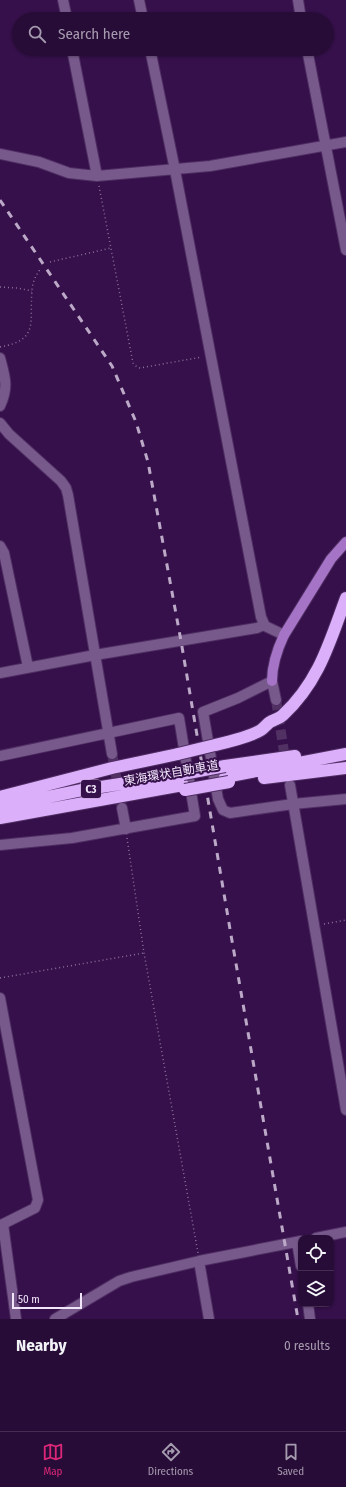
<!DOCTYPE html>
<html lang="en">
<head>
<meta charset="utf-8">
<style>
  :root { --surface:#280c38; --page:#341a43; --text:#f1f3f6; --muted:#a59bae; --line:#442c53; --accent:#db2777 }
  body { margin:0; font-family:"Fira Sans Condensed","Noto Sans JP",sans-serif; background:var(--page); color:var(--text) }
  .controls { position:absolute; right:12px; bottom:12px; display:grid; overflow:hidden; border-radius:8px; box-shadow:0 1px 3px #0004 }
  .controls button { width:36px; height:36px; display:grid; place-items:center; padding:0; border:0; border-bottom:1px solid var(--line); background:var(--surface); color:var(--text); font:20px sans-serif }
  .scale { position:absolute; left:12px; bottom:10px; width:70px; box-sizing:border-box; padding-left:4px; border:2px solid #f1e5fa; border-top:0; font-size:11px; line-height:14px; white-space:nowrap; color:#f1e5fa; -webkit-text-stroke:3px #35104a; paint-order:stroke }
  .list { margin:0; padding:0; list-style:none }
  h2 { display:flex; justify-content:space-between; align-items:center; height:52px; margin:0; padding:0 16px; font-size:17px }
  h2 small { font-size:13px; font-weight:400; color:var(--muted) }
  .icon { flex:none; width:22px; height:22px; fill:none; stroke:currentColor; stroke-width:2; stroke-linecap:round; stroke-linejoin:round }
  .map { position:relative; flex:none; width:346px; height:1319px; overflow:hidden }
  .search { position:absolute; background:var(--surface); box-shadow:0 1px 3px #0004; left:12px; right:12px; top:12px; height:44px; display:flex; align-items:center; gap:10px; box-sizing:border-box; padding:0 14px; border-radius:22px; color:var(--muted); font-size:15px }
  .sheet { height:112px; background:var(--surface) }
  nav { display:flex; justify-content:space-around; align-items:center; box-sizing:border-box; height:56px; border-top:1px solid var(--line); background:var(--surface); font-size:11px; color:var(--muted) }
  nav a { display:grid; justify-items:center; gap:2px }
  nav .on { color:var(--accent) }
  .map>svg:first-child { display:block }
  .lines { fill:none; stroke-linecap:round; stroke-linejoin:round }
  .street-tunnel { stroke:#513064; stroke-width:10; stroke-dasharray:10 5; stroke-linecap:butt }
  .street-casing { stroke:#4f2e63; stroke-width:12 }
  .secondary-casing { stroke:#4f2e63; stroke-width:12 }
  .highway-casing { stroke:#4f2e63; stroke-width:14 }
  .path { stroke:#8b719a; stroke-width:1.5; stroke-dasharray:1 3; stroke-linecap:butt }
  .street { stroke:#78598c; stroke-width:10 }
  .secondary { stroke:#a674c7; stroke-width:10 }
  .highway { stroke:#dcaffb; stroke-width:12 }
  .rail { stroke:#bca9c8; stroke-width:3; stroke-dasharray:7 7; stroke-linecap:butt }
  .highway-bridge-casing { stroke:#4f2e63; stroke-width:14; stroke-linecap:butt }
  .highway-bridge { stroke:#dcaffb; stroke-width:12 }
  .labels { text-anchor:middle; stroke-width:4; stroke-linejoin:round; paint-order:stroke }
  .shield { fill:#35104a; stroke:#b9a5c5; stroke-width:1 }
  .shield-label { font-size:11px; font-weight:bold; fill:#f1e5fa }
  .street-label { font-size:12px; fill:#f1e5fa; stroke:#35104a }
</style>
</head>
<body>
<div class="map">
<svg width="346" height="1319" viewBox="0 0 346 1319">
  <rect width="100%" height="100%" fill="#35104a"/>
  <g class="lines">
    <!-- street-tunnel -->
    <path class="street-tunnel" d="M276,700L286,765
      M112,754L122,808"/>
    <!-- street casing -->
    <g class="street-casing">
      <path id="street" d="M63,0L67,19
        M139,0L143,19
        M298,0L301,19
        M72,49L97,176
        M150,49L175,170L261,617L265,626L284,635
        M307,49L346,250
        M0,154L39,162L69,173L97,176L210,166L346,142
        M0,358C5,377 9,387 0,406
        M0,423L9,434L61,481L66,488L68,495L112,754
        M0,546L4,553L28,667
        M0,673L95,655L257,628L264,625
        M276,700L272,681L238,698L203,712L218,799L223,810L230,813L293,804L346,799
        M0,756L179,718L195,816L72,838L0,845
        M290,785L346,1110
        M122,808L126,829
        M0,998L38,1200L35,1208L3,1224
        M3,1224L16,1319
        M316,1238L346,1232
        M297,1242L301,1266
        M199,1261L209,1319
        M308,1304L310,1319
        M55,1319L119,1281L131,1277L199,1261L301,1241"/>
    </g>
    <!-- secondary casing -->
    <g class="secondary-casing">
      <path id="secondary" d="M272,681C272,665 277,650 284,635L331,559L346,542"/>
    </g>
    <!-- highway casing -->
    <g class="highway-casing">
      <path id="highway" d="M215,745C228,742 250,737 261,730C264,728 267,724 270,722C274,720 280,718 283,715C319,682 330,641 346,598
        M225,766L295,756
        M225,777L346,754
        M264,778L346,768
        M0,797L112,768L178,754
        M0,807L82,790L183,774
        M0,818L183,785"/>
    </g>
    <!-- path -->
    <path class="path" d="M99,186L133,363L136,366L140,368L202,357
      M50,262L111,248
      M0,287L17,288L32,291
      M0,347C40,340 29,322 32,291C32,283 36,275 41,268
      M127,838L144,953L198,1253
      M324,924L346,920
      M0,978L144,953"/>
    <!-- street -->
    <use href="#street" class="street"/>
    <!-- secondary -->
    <use href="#secondary" class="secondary"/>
    <!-- highway -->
    <use href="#highway" class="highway"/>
    <!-- rail -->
    <path class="rail" d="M0,200L112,366L136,422L148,462L181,641L231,935L298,1319"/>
    <!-- highway-bridge casing -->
    <g class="highway-bridge-casing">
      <path id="highway-bridge" d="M178,754L215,745
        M183,774L225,766
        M185,790L229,782"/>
    </g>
    <!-- highway-bridge -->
    <use href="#highway-bridge" class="highway-bridge"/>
  </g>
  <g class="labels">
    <!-- shield labels -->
    <rect class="shield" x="81" y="780" width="20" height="18" rx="3"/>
    <g class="shield-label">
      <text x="91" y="793">C3</text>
    </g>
    <!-- street labels -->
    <g class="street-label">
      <text transform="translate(171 773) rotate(-10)" y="4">東海環状自動車道</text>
    </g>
  </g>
</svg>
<div class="controls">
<button><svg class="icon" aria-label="locate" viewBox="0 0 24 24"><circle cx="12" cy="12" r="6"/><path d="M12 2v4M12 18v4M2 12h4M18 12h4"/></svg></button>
<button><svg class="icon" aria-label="layers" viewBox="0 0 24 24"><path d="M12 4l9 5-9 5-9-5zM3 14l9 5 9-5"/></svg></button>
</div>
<div class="scale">50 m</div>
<div class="search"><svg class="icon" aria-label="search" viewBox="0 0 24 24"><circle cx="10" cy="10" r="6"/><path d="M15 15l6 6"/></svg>Search here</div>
</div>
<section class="sheet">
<h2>Nearby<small>0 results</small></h2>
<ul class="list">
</ul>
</section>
<nav>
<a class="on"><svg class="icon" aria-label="map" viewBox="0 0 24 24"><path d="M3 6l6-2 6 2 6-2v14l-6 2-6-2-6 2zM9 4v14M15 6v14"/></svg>Map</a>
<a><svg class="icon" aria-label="directions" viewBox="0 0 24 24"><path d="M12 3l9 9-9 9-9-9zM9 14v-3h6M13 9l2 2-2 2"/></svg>Directions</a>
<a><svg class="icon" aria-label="saved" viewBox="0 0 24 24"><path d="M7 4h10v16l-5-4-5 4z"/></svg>Saved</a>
</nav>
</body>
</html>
